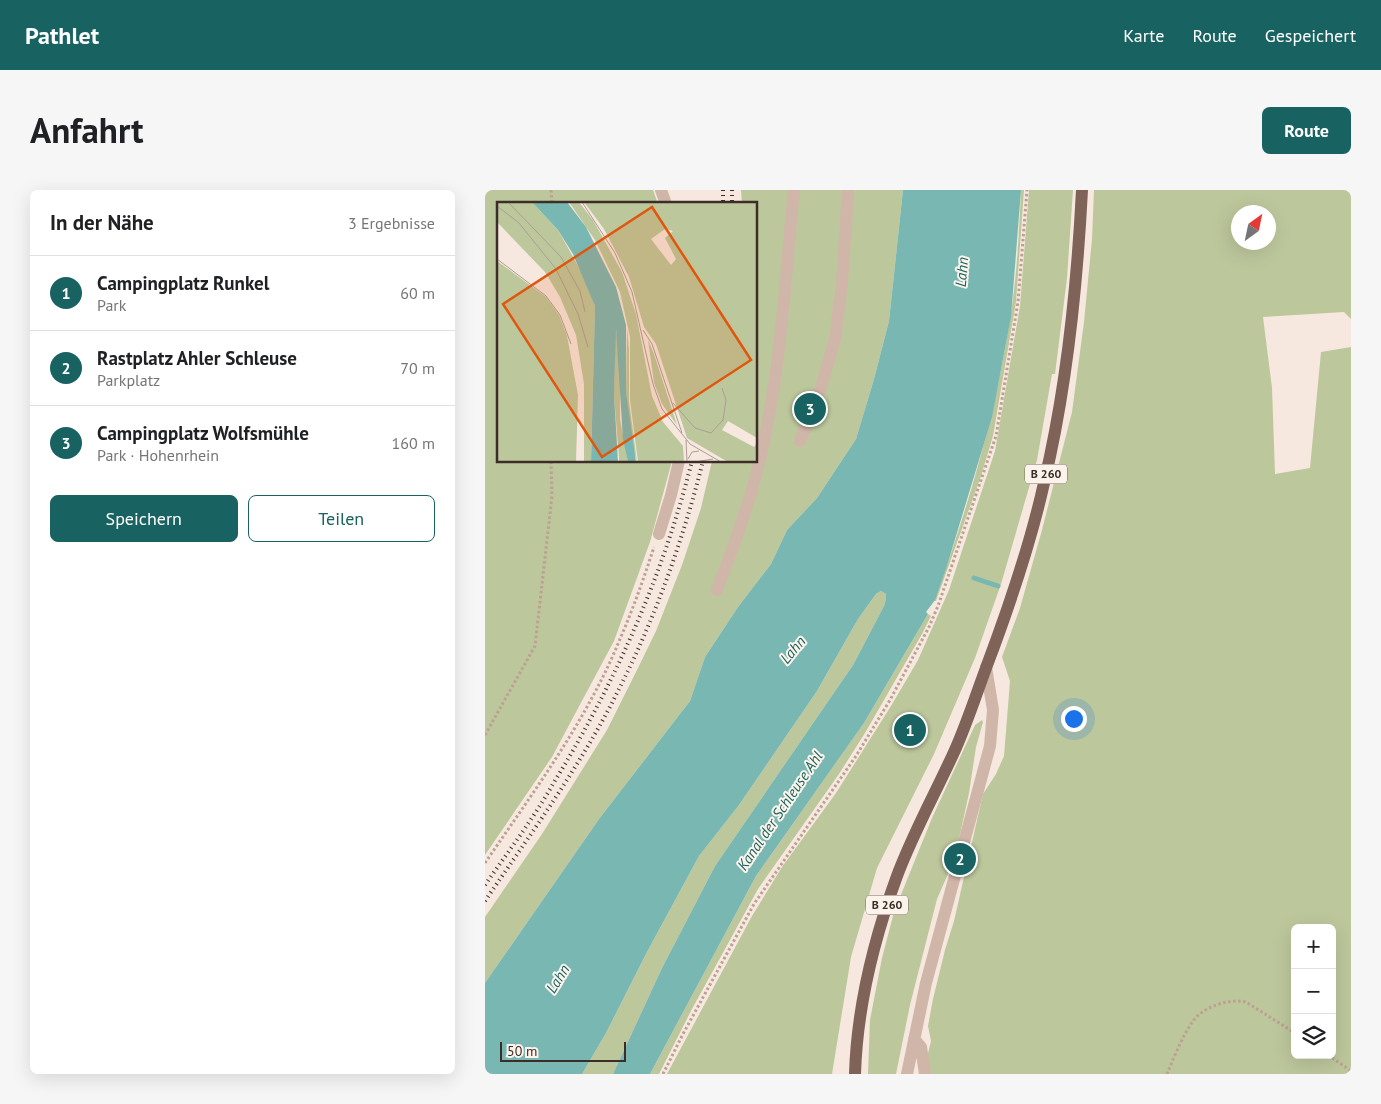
<!DOCTYPE html>
<html lang="de">
<head>
<meta charset="utf-8">
<style>
  :root { --surface:#fff; --page:#f6f6f6; --text:#202124; --muted:#757577; --line:#e0e0e0; --accent:#186361 }
  body { margin:0; font-family:"PT Sans",sans-serif; background:var(--page); color:var(--text) }
  .controls { position:absolute; right:15px; bottom:15px; display:grid; overflow:hidden; border-radius:8px; box-shadow:0 5px 20px #0002 }
  .controls button { width:45px; height:45px; display:grid; place-items:center; padding:0; border:0; border-bottom:1px solid var(--line); background:var(--surface); color:var(--text); font:25px sans-serif }
  .compass { position:absolute; left:746px; top:15px; width:45px; height:45px; border-radius:50%; background:var(--surface); box-shadow:0 5px 20px #0002; rotate:33deg }
  .scale { position:absolute; left:15px; bottom:12px; width:126px; box-sizing:border-box; padding-left:5px; border:2px solid #3c2d29; border-top:0; font-size:14px; line-height:18px; white-space:nowrap; color:#3c2d29; -webkit-text-stroke:4px #fcf3eb; paint-order:stroke }
  .you { position:absolute; left:588px; top:528px; width:18px; height:18px; margin:-12px; border:4px solid #fff; border-radius:50%; background:#1a73e8; box-shadow:0 0 0 8px #1a73e833 }
  .badge { display:grid; place-items:center; width:32px; height:32px; border-radius:50%; background:var(--accent); color:#fff; font-size:16px; font-weight:700 }
  .pin { position:absolute; translate:-50% -50%; border:2px solid #fff; box-shadow:0 1px 5px #0006 }
  .list { margin:0; padding:0; list-style:none }
  h2 { display:flex; justify-content:space-between; align-items:center; height:65px; margin:0; padding:0 20px; font-size:21px }
  h2 small { font-size:16px; font-weight:400; color:var(--muted) }
  .list li { display:grid; grid-template-columns:32px 1fr auto; gap:15px; align-items:center; box-sizing:border-box; height:75px; padding:0 20px; border-top:1px solid var(--line) }
  .list b { display:block; font-size:19px; white-space:nowrap }
  .list p { margin:0; font-size:16px; white-space:nowrap; color:var(--muted) }
  .list em { font-size:16px; font-style:normal; color:var(--muted) }
  .actions { display:flex; gap:10px; padding:15px 20px }
  .actions a { flex:1; padding:11px 0; border:1px solid var(--accent); border-radius:8px; text-align:center; font-size:18px; color:var(--accent) }
  .actions .main { background:var(--accent); color:#fff }
  .icon { flex:none; width:28px; height:28px; fill:none; stroke:currentColor; stroke-width:2; stroke-linecap:round; stroke-linejoin:round }
  .map { position:relative; flex:none; width:866px; height:884px; overflow:hidden; border-radius:8px }
  header { display:flex; align-items:center; gap:30px; box-sizing:border-box; height:70px; padding:0 25px; background:var(--accent); color:#fff }
  header strong { font-size:24px }
  nav { display:flex; gap:28px; margin-inline-start:auto; font-size:18px }
  .intro { display:flex; align-items:center; justify-content:space-between; box-sizing:border-box; height:120px; padding:0 30px }
  h1 { margin:0; font-size:35px }
  .button { padding:12px 22px; border-radius:8px; background:var(--accent); color:#fff; font-size:18px; font-weight:700 }
  main { display:flex; gap:30px; padding:0 30px }
  aside { flex:1; background:var(--surface); border-radius:8px; box-shadow:0 5px 20px #0002 }
  .map>svg:first-child { display:block }
  .green { fill:#bdc79c; fill-rule:evenodd }
  .water { fill:#79b7b3 }
  .lines { fill:none; stroke-linecap:round; stroke-linejoin:round }
  .stream { stroke:#79b7b3; stroke-width:5 }
  .path { stroke:#bca092; stroke-width:3; stroke-dasharray:2.5 2.5; stroke-linecap:butt }
  .minor { stroke:#d0b6a8; stroke-width:12 }
  .major { stroke:#7f6258; stroke-width:12 }
  .rail { stroke:#3c2d29; stroke-width:4; stroke-dasharray:1 4; stroke-linecap:butt }
  .labels { text-anchor:middle; stroke-width:4; stroke-linejoin:round; paint-order:stroke }
  .shield { fill:#fcf3eb; stroke:#766863; stroke-width:1 }
  .shield-label { font-size:12px; font-weight:bold; fill:#3c2d29 }
  .water-label { font-size:15px; font-style:italic; fill:#186361; stroke:#fcf3eb }
  .inset-road { fill:none; stroke:#ac9d96; stroke-width:1 }
  .view { fill:#df570d; fill-opacity:0.15; stroke:#df570d; stroke-width:2.5 }
  .inset-edge { fill:none; stroke:#3c2d29; stroke-width:2.5 }
</style>
</head>
<body>
<header>
<strong>Pathlet</strong>
<nav><a>Karte</a><a>Route</a><a>Gespeichert</a></nav>
</header>
<div class="intro"><h1>Anfahrt</h1><a class="button">Route</a></div>
<main>
<aside>
<h2>In der Nähe<small>3 Ergebnisse</small></h2>
<ul class="list">
<li><span class="badge">1</span><div><b>Campingplatz Runkel</b><p>Park</p></div><em>60 m</em></li>
<li><span class="badge">2</span><div><b>Rastplatz Ahler Schleuse</b><p>Parkplatz</p></div><em>70 m</em></li>
<li><span class="badge">3</span><div><b>Campingplatz Wolfsmühle</b><p>Park · Hohenrhein</p></div><em>160 m</em></li>
</ul>
<div class="actions"><a class="main">Speichern</a><a>Teilen</a></div>
</aside>
<div class="map">
<svg width="866" height="884" viewBox="0 0 866 884">
  <rect width="100%" height="100%" fill="#f6e8de"/>
  <!-- green -->
  <path class="green" d="M0,0H168L173,14H14V271H187L165,352L129,451L67,567L0,665Z
    M256,0H418L404,131L389,189L371,249L332,308L302,340L286,374L253,417L220,467L205,511L114,629L0,793V727L57,644L122,540L153,478L171,441L197,375L216,318L227,271H271V14H257Z
    M536,0H539L531,112L508,246L496,286L451,411H449C483,319 510,225 525,129C532,87 534,43 536,0Z
    M544,0H588L582,88L570,184H567L552,270L516,394L490,468L449,564L392,678L366,767L347,884H182L267,726L297,677L351,603L406,516L433,470L464,400L510,261L535,116Z
    M609,0H866V129L859,122L778,127L787,198L790,284L825,278L836,162L866,157V884H438L446,851L443,836L448,809L460,760L469,731L498,604L511,584L519,566L525,491L517,467L535,418L557,340L587,222L599,132L607,49ZM754,22H784V52H754ZM810,738H847V865H810Z
    M396,401L401,404V409L399,416L368,475L230,676L177,778L128,884H97L121,843L162,762L214,666L254,615L332,501L373,429L391,404Z
    M443,424L446,426L437,444L380,543L354,584L273,699L207,819L174,884H165L271,686L379,533Z
    M497,530L498,532L491,557L484,603L474,649L463,684L452,709L425,815L411,884H383L385,830L397,768L409,722L447,628L490,535Z"/>
  <!-- water -->
  <path class="water" d="M418,0H536L526,127L507,227L461,379L450,410L441,422L443,424L379,533L271,686L165,884H128L177,778L230,676L368,475L399,416L401,409V404L396,401L391,404L373,429L332,501L254,615L214,666L162,762L121,843L97,884H0V793L114,629L205,511L220,467L253,417L286,374L302,340L332,308L371,249L389,189L404,131Z"/>
  <g class="lines">
    <!-- stream -->
    <path class="stream" d="M489,388L513,396"/>
    <!-- path -->
    <path class="path" d="M66,0L67,14
      M0,545L50,456L67,306L66,271
      M0,673C49,601 102,530 135,449C148,419 159,388 169,357
      M843,865L866,881
      M178,884L198,844L269,714L371,566L405,510L444,437L453,416L511,246L533,112L542,0
      M682,884C689,867 697,847 708,831C718,817 744,808 761,812L810,843"/>
    <!-- minor -->
    <path class="minor" d="M176,0L181,14
      M315,251L336,197L350,149L357,93L363,0
      M174,344L186,305L194,271
      M232,400C252,348 271,296 281,241C297,162 301,80 309,0
      M429,849L436,857L440,884
      M422,884L441,793L505,556L508,520L501,477"/>
    <!-- major -->
    <path class="major" d="M370,884C372,817 389,749 412,686C428,643 451,602 470,560C482,533 491,505 501,478C524,417 545,356 559,293C582,197 592,98 597,0"/>
    <!-- rail -->
    <path class="rail" d="M238,0V14
      M247,0V14
      M0,695C23,662 48,629 68,594C130,493 178,386 207,271
      M0,711C47,642 97,574 134,499C171,426 198,350 218,271"/>
  </g>
  <g class="labels">
    <!-- shield labels -->
    <g class="shield">
      <rect x="540" y="274.5" width="42" height="19" rx="4"/>
      <rect x="381" y="705.5" width="42" height="19" rx="4"/>
    </g>
    <g class="shield-label">
      <text x="561" y="288">B 260</text>
      <text x="402" y="719">B 260</text>
    </g>
    <!-- water labels -->
    <g class="water-label">
      <text transform="translate(477 82) rotate(-85)" y="5">Lahn</text>
      <text transform="translate(308 460) rotate(-50)" y="5">Lahn</text>
      <text transform="translate(295 621) rotate(-56)" y="5">Kanal der Schleuse Ahl</text>
      <text transform="translate(73 789) rotate(-58)" y="5">Lahn</text>
    </g>
  </g>
  <!-- overview -->
  <g transform="translate(12 12)">
    <rect width="260" height="260" fill="#f6e8de"/>
    <path d="M0,0H35L61,28L90,80L98,104L94,260H87V182L79,133L63,95L48,70L0,20ZM72,0H82L96,18L125,70L139,112L155,194L166,220L186,244L187,260H141L133,198V135L123,90L98,38ZM87,0H260V236L231,219L225,228L257,245L260,241V260H231L190,236L159,142L147,125L132,75L107,27ZM168,27L176,29L168,36L179,57L174,63L154,37ZM0,59L49,95L62,113L70,134L81,193L79,260H0ZM130,126L132,147V199L140,260L133,235L129,190ZM118,128L123,143V217L131,260H122V255L117,193ZM151,138L157,152L180,223L165,202L157,181Z" fill="#bdc79c" fill-rule="evenodd"/>
    <path d="M35,0H70L89,25L119,85L129,123V190L139,260H131L126,237L119,127L117,193L121,260H94L98,104L76,52L61,28Z" fill="#79b7b3"/>
    <path class="inset-road" d="M11,0L64,55L83,89L88,110M85,0L118,51L135,90L156,182L165,207L193,242L224,260M0,4L22,21L59,67L81,112L91,145M0,57L49,94L63,113L74,142M146,128L155,142L185,231M176,201L198,226L214,231L226,218L229,198L225,186M189,238L190,260M191,257L195,250L202,249M198,260L216,257"/>
    <path class="view" d="M155,5L254,158L105,255L6,102Z"/>
    <rect width="260" height="260" class="inset-edge"/>
  </g>
</svg>
<div class="controls">
<button>+</button>
<button>−</button>
<button><svg class="icon" aria-label="layers" viewBox="0 0 24 24"><path d="M12 4l9 5-9 5-9-5zM3 14l9 5 9-5"/></svg></button>
</div>
<svg class="compass" viewBox="-18 -18 36 36"><path d="M0-13l5 13h-10z" fill="#e53935"/><path d="M0 13l5-13h-10z" fill="#757577"/></svg>
<div class="scale">50 m</div>
<div class="you"></div>
<div class="pin badge" style="left:425px;top:540px">1</div>
<div class="pin badge" style="left:475px;top:669px">2</div>
<div class="pin badge" style="left:325px;top:219px">3</div>
</div>
</main>
</body>
</html>
